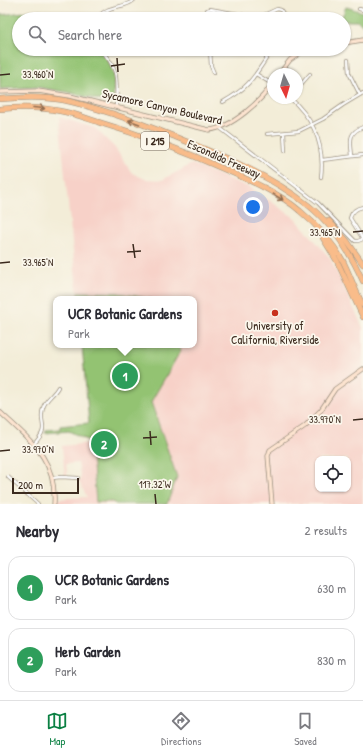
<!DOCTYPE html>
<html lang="en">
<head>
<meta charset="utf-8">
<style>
  :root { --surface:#fff; --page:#f2f2f3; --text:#2b2b33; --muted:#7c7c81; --line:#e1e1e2; --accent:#0b8043 }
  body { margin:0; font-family:"Patrick Hand",sans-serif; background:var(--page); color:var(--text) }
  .controls { position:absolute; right:12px; bottom:12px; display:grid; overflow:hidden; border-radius:8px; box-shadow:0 1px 3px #0004 }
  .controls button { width:36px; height:36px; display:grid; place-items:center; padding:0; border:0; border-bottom:1px solid var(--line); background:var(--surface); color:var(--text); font:20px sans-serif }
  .compass { position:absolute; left:267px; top:68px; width:36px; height:36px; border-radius:50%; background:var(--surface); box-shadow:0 1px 3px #0004; rotate:175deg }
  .scale { position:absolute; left:12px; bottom:10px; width:67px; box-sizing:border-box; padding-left:4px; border:2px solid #3b2a1e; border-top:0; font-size:11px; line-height:14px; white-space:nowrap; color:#3b2a1e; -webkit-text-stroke:3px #fbf7ec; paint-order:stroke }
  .you { position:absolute; left:253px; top:207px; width:14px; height:14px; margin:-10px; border:3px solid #fff; border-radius:50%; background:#1a73e8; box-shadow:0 0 0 6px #1a73e833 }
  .badge { display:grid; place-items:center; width:26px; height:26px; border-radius:50%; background:var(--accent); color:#fff; font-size:13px; font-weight:700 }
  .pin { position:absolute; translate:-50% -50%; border:2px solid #fff; box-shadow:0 1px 4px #0006 }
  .popup { position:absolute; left:53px; top:296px; width:144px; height:52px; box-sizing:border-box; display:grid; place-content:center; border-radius:8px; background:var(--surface); filter:drop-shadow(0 1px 3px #0005); font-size:13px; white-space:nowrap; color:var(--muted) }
  .popup b { font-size:15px; color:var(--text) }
  .popup::after { content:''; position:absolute; left:50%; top:100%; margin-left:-8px; border:8px solid transparent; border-top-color:var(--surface) }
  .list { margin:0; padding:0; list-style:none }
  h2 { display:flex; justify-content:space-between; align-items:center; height:52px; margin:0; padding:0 16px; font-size:17px }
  h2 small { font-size:13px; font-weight:400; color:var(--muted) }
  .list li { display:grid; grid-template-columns:26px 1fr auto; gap:12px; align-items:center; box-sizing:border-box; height:64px; margin:0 8px 8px; padding:0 8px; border:1px solid var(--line); border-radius:12px }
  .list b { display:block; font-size:15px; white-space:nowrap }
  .list p { margin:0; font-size:13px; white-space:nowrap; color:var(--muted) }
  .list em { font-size:13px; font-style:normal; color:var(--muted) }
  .icon { flex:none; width:22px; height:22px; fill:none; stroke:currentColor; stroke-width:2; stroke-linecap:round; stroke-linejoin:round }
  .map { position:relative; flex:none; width:363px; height:504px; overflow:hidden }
  .search { position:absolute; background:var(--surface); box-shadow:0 1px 3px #0004; left:12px; right:12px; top:12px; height:44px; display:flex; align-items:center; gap:10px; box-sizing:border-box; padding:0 14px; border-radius:22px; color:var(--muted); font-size:15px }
  .sheet { height:196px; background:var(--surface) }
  nav { display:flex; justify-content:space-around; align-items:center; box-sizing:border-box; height:56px; border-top:1px solid var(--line); background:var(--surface); font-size:11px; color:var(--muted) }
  nav a { display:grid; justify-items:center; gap:2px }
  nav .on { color:var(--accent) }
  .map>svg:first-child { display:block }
  .built { fill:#f7d1c8; fill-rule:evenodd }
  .green { fill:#93c372; stroke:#677648 }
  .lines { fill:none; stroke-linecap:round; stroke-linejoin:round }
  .street-casing { stroke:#978c7b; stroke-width:4 }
  .secondary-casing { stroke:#978c7b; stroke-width:5 }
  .highway-casing { stroke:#978c7b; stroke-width:6 }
  .street { stroke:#fff; stroke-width:2.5 }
  .secondary { stroke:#fde4d0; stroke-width:3.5 }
  .highway { stroke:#f9bc8a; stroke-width:5 }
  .oneway { stroke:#906c4f }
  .ticks { fill:none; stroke:#3b2a1e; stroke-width:1.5 }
  .poi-dot { fill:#c8321e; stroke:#fbf7ec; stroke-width:1.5 }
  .labels { text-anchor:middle; stroke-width:3.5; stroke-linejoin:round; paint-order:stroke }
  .shield { fill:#fbf7ec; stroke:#75685c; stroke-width:1 }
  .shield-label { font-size:11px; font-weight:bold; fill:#3b2a1e }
  .street-label { font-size:12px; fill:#3b2a1e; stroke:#fbf7ec }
  .poi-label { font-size:12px; fill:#3b2a1e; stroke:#fbf7ec }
  .ticks-label { font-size:10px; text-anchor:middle; fill:#3b2a1e; stroke:#fbf7ec; stroke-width:3.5; stroke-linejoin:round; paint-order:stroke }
</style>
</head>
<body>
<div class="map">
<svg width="363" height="504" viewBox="0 0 363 504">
  <rect width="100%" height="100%" fill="#fbf7ec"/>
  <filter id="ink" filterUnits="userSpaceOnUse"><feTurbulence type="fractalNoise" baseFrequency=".025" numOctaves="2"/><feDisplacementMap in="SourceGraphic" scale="8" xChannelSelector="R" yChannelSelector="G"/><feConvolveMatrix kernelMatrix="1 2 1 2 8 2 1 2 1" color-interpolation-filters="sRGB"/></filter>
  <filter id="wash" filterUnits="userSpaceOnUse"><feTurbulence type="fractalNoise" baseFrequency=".012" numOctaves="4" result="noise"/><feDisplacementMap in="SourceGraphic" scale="16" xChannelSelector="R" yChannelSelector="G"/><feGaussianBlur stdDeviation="0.9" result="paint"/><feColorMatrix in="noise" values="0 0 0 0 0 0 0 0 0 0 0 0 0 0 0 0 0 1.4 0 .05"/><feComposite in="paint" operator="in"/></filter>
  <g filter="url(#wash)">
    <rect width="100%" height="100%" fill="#f3edd8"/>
    <!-- built -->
    <path class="built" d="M59,117L95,128L115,148L132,173L145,179L162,180L192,164L251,188L295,218L330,258L363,328V504H57V499L87,497L79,482L81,477L80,474L78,463L66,464L67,475H65L62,446L91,443L69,431L45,433L46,430L60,429V426L89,423L82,345H194V299H78ZM318,459H348V489H318Z"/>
    <!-- green -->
    <path class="green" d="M346,7L363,12V24L362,25L358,21H344V19H341Z
      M41,10L43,19H19V49H97L108,60L114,75L113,101L111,103L67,92L36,87L0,89V15Z
      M78,292L118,293L153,299H78Z
      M82,345H178L181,350L151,402L177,477L167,504H116L112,502H96L91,442L69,431L45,433L46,430L60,429V426L89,423Z"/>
  </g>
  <g filter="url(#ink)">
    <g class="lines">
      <!-- street casing -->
      <g class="street-casing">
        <path id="street" d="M359,9L363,10
          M97,19C108,3 123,10 134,0
          M207,19V10L210,9L255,17L262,16L277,9L281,10L286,19
          M100,49C120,70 117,80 116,107
          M210,49L211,66L214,73
          M348,60L349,73L360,95
          M256,74L272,84
          M297,89L310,74
          M290,98C314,119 325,144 321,177
          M223,102C247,89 253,79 268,56L266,51L257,49
          M220,128L318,203L355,241H358L363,239
          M284,133L285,151
          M267,134L299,131L323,119L343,105L363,93
          M352,156C351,142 347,133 363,127
          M322,160L363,155
          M363,207C356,208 352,211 350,218L363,239
          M34,444C51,426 38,425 43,408C45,399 54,395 58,387
          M8,477L38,504
          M52,478L61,477L78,478"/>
      </g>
      <!-- secondary casing -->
      <g class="secondary-casing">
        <path id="secondary" d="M344,43L363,40
          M279,74L290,60L306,49
          M0,92L38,91L70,96L209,130C232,128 261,101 273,83
          M0,412C29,440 57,458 54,504
          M272,504L268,456L270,450L305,426L321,410L335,389L363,369"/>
      </g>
      <!-- highway casing -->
      <g class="highway-casing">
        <path id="highway" d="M0,99C21,97 42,96 63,100C101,108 138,122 173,136C220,155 268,174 308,205C333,225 350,252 363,281
          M0,109C20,107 40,107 60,111C73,113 86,118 98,122C142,135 184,151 226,170C249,180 281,194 300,211C317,225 332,242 343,261C350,275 355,291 363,305
          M329,221L347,241L363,264
          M323,238L337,261L363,317"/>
      </g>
      <!-- street -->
      <use href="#street" class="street"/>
      <!-- secondary -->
      <use href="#secondary" class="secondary"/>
      <!-- highway -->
      <use href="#highway" class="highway"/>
    </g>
    <!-- one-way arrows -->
    <defs><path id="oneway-shaft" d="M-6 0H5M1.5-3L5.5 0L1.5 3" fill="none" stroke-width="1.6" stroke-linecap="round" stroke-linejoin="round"/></defs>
    <g class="oneway">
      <use href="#oneway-shaft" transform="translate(39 108) rotate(5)"/>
      <use href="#oneway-shaft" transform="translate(134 122) rotate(-161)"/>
      <use href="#oneway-shaft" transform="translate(278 197) rotate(31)"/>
    </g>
  </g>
  <!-- ticks -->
  <path class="ticks" d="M117,58L118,72M111,66L125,64M0,75L10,74M353,232L363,231M133,244L135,258M127,252L141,251M0,263L10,262M353,420L363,419M150,431L151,445M143,438L157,437M0,451L10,450M155,494L156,504"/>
  <!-- markers -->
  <circle class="poi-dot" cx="275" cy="313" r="4"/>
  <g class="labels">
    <!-- shield labels -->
    <rect class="shield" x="141" y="132" width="28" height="18" rx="3"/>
    <g class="shield-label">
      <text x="155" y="145">I 215</text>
    </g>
    <!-- street labels -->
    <g class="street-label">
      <text transform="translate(162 107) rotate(13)" y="4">Sycamore Canyon Boulevard</text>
      <text transform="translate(224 159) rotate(24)" y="4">Escondido Freeway</text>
    </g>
    <!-- poi labels -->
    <g class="poi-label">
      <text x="275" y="330">University of<tspan x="275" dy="14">California, Riverside</tspan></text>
    </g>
  </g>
  <g class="ticks-label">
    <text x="38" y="78">33.960°N</text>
    <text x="325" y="236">33.965°N</text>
    <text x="38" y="266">33.965°N</text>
    <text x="325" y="423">33.970°N</text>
    <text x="38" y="453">33.970°N</text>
    <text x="155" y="488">117.32°W</text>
  </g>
</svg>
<div class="controls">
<button><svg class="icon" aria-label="locate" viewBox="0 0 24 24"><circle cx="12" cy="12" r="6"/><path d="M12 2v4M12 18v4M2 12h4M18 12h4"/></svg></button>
</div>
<svg class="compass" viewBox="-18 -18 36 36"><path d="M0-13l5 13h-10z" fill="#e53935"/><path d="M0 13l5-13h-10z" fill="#7c7c81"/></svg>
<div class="scale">200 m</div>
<div class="you"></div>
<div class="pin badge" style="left:125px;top:376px;background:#2e9e5b">1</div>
<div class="popup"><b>UCR Botanic Gardens</b>Park</div>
<div class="pin badge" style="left:104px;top:444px;background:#2e9e5b">2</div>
<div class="search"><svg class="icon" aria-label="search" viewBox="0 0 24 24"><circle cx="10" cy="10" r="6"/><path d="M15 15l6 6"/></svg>Search here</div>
</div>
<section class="sheet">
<h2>Nearby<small>2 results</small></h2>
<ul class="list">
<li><span class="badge" style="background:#2e9e5b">1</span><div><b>UCR Botanic Gardens</b><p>Park</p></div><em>630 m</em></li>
<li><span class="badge" style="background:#2e9e5b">2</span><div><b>Herb Garden</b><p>Park</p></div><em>830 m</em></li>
</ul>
</section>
<nav>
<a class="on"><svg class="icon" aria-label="map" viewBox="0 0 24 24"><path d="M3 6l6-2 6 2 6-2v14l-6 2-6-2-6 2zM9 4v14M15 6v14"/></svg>Map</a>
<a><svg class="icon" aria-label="directions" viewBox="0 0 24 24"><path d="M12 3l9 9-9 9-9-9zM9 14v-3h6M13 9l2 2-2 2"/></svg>Directions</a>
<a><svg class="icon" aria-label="saved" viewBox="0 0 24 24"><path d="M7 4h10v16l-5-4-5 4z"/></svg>Saved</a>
</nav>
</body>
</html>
